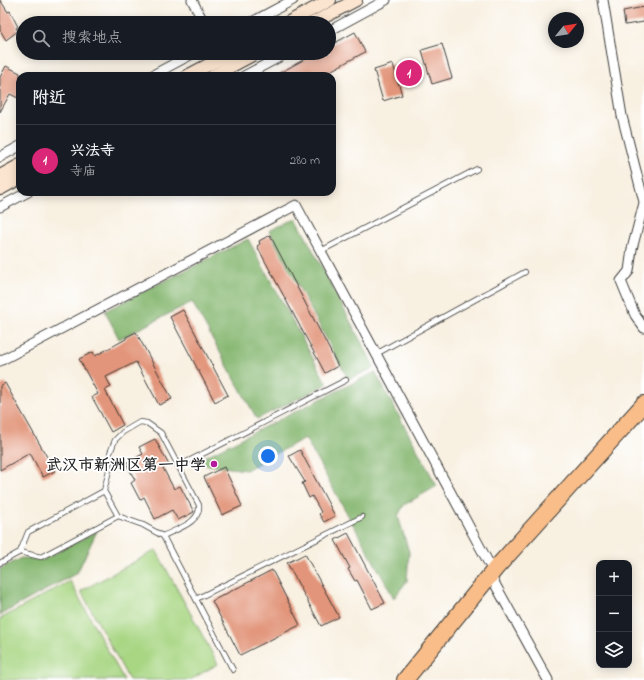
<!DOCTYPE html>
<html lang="zh">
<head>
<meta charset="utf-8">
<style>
  :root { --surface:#171b24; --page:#242831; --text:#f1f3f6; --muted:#9ea1a6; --line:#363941; --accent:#db2777 }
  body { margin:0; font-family:"Indie Flower","LXGW WenKai TC",sans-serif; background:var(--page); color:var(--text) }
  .controls { position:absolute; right:12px; bottom:12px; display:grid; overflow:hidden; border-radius:8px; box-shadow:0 2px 10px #0003 }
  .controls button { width:36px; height:36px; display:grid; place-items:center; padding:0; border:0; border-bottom:1px solid var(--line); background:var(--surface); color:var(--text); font:20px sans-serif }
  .compass { position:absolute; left:548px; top:12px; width:36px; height:36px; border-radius:50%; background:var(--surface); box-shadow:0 2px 10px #0003; rotate:60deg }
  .you { position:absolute; left:268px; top:456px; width:14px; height:14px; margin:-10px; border:3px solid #fff; border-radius:50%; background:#1a73e8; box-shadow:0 0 0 6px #1a73e833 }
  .badge { display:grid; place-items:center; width:26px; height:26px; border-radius:50%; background:var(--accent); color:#fff; font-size:13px; font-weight:700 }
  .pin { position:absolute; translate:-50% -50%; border:2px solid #fff; box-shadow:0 1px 4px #0006 }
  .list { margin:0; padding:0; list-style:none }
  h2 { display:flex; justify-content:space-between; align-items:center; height:52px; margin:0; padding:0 16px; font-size:17px }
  h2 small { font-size:13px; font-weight:400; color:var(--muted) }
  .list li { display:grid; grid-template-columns:26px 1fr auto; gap:12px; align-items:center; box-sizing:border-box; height:72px; padding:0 16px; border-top:1px solid var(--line) }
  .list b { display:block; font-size:15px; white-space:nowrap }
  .list p { margin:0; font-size:13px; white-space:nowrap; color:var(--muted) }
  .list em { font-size:13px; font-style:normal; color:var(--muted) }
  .icon { flex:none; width:22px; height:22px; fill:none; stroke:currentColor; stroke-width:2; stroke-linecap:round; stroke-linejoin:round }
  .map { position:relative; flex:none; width:644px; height:680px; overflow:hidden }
  .search { position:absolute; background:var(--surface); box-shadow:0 2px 10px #0003; left:16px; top:16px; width:320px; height:44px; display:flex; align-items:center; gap:10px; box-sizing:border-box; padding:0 14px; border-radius:22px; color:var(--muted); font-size:15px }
  .panel { position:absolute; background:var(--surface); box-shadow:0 2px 10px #0003; left:16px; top:72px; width:320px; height:124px; border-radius:12px }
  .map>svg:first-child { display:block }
  .green { fill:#a8d683; stroke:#627950 }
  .forest { fill:#86b771; stroke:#516a46 }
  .building { fill:#e2957a }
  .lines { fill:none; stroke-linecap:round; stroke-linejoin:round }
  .lane-casing { stroke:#3d3c3a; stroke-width:6 }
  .street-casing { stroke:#3d3c3a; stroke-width:11 }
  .secondary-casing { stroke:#3d3c3a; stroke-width:14 }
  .highway-casing { stroke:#3d3c3a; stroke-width:18 }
  .lane { stroke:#fff; stroke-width:4.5 }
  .street { stroke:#fff; stroke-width:9 }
  .secondary { stroke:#fce5d0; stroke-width:12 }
  .highway { stroke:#f8bd89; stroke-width:16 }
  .poi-dot { fill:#b5179e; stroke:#fff; stroke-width:1.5 }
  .labels { text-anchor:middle; stroke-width:3.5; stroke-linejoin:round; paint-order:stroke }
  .poi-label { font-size:16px; font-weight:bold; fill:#1c1c1c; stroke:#fff; text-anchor:end }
</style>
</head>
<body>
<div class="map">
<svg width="644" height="680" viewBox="0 0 644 680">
  <rect width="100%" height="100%" fill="#fff"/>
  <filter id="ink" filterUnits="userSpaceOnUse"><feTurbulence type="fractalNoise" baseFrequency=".025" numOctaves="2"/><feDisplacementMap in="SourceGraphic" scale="8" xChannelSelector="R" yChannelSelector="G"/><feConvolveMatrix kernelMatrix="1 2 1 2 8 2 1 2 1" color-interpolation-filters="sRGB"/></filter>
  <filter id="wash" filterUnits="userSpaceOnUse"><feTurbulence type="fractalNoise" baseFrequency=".012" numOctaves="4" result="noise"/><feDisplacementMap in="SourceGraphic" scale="16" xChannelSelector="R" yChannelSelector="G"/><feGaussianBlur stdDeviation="0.9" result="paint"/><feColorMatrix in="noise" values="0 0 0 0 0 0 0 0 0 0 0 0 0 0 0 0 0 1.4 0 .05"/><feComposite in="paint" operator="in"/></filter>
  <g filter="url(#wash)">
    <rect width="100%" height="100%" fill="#f8f0e1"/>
    <!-- green -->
    <path class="green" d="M156,550L218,664L190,680H129L81,591Z
      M70,581L124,680H0V619Z"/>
    <!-- forest -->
    <path class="forest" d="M296,218L375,368L348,379L269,231Z
      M248,239L327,384L257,419L192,302L119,339L105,311Z
      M375,372L437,486L404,505L398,516L409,552L407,581L394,598L305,438L246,470L192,463Z
      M97,531L77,573L0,615V569L21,558L43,560Z"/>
    <g id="blocks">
      <!-- building -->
      <path class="building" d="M0,0L8,12L10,11L18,27L16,28L18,31L6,40L0,30Z
        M644,7V22L625,25L623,11Z
        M355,32L365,52L321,76H274L316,53H329V46Z
        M442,44L452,78L432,84L422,50Z
        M393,64L402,95L383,101L374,70Z
        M6,66L20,73V99L10,94L0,112V77Z
        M270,235L338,366L325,373L257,246L260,244L259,241Z
        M183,310L228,395L215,402L170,317Z
        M136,332L172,399L159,405L136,362L106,377L111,387L105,390L123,425L111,432L92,397L98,394L79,359L93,352L95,356L126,339V337Z
        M5,383L55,471L43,477L30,453L0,470V386Z
        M155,439L169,465L163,468L174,489L180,486L194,512L178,520L172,510L155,519L144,497L140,500L131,483L135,480L126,463L143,454L139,447Z
        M300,450L335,516L324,522L319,514L321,512L312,496L309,498L302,483L305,482L289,456Z
        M224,467L242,506L222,515L204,477Z
        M348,533L385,603L372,609L357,580L355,581L348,569L350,568L335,540Z
        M305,554L339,617L321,626L287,563Z
        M272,570L300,625L240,655L212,601Z"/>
    </g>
  </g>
  <g filter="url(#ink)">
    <use href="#blocks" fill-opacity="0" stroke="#3d3c3a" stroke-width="1"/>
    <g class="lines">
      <!-- lane casing -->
      <g class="lane-casing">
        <path id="lane" d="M321,251L477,169
          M376,354L525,272
          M179,466L346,380
          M104,491L118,516L41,557L20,552L28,532L104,491L109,470L110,453L115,440L123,432L140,422L147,423L161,433L199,505C201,523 176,529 163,536L143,525L118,516
          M163,536L233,670
          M0,563L20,552
          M196,599L362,517"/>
      </g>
      <!-- street casing -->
      <g class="street-casing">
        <path id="street" d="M192,0L204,23
          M603,0L622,116L644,202
          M250,23L293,0
          M329,31L386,0
          M151,76L194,53
          M244,76L287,53
          M0,157L20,146
          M644,203L632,249L629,271L621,281L635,315L644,328
          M0,207L28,192
          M0,361L296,205L493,571
          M490,575L548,680"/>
      </g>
      <!-- secondary casing -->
      <g class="secondary-casing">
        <path id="secondary" d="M287,23L330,0
          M313,23L356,0
          M187,76L231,53
          M213,76L256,53
          M0,176L20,165
          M0,189L20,178"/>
      </g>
      <!-- highway casing -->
      <g class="highway-casing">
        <path id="highway" d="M405,680L496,568L644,404"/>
      </g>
      <!-- lane -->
      <use href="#lane" class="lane"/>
      <!-- street -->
      <use href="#street" class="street"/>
      <!-- secondary -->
      <use href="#secondary" class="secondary"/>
      <!-- highway -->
      <use href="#highway" class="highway"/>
    </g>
  </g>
  <!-- markers -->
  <circle class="poi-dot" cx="214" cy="464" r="4"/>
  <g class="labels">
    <!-- poi labels -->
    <g class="poi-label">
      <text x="206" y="470">武汉市新洲区第一中学</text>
    </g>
  </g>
</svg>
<div class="controls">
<button>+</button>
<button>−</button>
<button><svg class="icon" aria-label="layers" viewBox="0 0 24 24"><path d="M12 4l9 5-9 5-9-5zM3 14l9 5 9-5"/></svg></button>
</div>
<svg class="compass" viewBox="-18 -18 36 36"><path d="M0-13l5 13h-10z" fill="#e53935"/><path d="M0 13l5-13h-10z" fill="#9ea1a6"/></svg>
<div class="you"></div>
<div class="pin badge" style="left:409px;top:73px">1</div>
<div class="search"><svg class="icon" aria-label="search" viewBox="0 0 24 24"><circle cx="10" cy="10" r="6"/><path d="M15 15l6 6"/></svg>搜索地点</div>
<section class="panel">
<h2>附近<small></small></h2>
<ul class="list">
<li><span class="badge">1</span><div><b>兴法寺</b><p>寺庙</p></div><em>280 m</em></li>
</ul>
</section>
</div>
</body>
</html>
